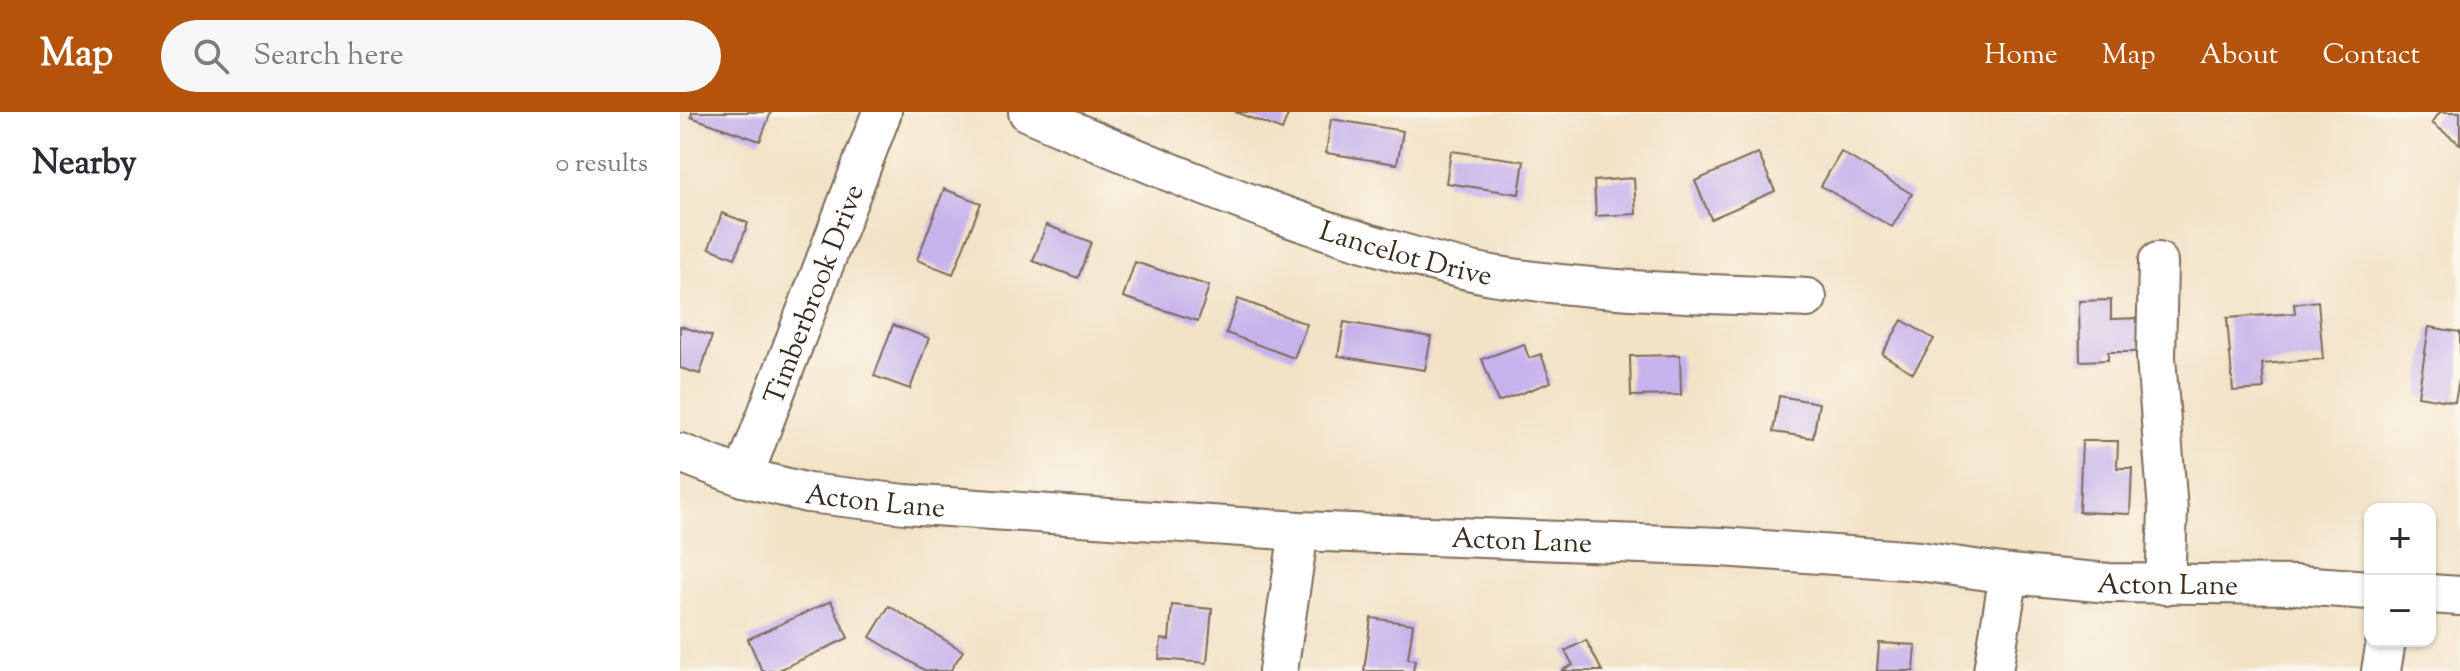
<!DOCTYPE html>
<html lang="en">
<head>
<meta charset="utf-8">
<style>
  :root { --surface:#fff; --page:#f7f7f7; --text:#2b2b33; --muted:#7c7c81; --line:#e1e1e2; --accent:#b45309 }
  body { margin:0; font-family:"Sorts Mill Goudy",serif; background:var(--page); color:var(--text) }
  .controls { position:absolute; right:24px; bottom:24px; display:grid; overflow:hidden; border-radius:16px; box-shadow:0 2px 6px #0004 }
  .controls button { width:72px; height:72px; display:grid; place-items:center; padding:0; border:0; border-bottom:2px solid var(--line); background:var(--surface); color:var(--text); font:40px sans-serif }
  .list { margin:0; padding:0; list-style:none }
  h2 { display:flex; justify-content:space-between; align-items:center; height:104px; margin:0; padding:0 32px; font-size:34px }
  h2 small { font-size:26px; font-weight:400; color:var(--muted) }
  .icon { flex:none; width:44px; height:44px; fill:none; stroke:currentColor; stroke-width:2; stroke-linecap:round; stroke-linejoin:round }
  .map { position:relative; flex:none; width:1780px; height:559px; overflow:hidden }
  header { display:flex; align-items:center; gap:48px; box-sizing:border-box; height:112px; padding:0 40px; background:var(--accent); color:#fff }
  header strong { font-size:38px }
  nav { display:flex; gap:44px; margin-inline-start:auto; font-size:28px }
  .search { width:560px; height:72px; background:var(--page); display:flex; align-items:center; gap:20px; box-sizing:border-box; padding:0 28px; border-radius:44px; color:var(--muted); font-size:30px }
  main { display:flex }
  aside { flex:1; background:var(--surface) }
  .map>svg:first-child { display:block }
  .building { fill:#c6b2ec }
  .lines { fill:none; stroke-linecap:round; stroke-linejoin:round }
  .minor-casing { stroke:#7b6a59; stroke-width:42 }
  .minor { stroke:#fff; stroke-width:38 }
  .labels { text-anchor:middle; stroke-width:8; stroke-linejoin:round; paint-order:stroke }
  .street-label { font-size:28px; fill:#3b2a1e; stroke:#fbf7ec }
</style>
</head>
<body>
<header>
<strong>Map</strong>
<div class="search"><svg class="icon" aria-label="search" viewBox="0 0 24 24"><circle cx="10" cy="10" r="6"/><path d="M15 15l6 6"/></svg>Search here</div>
<nav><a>Home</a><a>Map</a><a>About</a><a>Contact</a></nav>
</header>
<main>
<aside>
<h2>Nearby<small>0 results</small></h2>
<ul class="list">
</ul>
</aside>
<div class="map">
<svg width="1780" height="559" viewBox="0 0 1780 559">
  <rect width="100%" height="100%" fill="#fbf7ec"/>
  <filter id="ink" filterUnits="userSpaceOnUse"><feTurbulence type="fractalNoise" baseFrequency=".0125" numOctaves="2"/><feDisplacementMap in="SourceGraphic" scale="16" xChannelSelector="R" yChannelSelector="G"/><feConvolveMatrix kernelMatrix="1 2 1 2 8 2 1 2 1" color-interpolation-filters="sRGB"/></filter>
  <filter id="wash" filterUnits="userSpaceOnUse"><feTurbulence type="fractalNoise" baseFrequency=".006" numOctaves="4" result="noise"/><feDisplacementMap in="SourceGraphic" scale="32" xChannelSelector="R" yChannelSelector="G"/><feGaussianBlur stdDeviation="1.8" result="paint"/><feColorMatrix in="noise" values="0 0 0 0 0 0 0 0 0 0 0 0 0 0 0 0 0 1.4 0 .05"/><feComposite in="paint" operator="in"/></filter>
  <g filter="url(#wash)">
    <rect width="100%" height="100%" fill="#f2e2c6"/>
    <g id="blocks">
      <!-- building -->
      <path class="building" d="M12,0H91L80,29L11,5Z
        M555,0H609L602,18Z
        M1760,0H1780V32L1752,11Z
        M651,7L723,19L717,52L646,41Z
        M771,39L844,49L839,82L766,71Z
        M1161,40L1232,82L1212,115L1141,74Z
        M1078,41L1095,79L1031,107L1015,69Z
        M954,66L956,102L916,104L914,69Z
        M264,77L301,91L273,162L237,148Z
        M42,101L68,111L55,146L29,136Z
        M366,113L411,130L398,166L353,149Z
        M455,150L529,174L518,209L443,185Z
        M558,187L627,212L614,246L546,221Z
        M1431,188V207L1460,206L1461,240H1428V248L1400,249L1399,189Z
        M1638,189L1643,247L1582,252L1584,277L1553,279L1547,206L1615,201L1614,192Z
        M1222,208L1254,227L1233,261L1202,242Z
        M664,210L751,225L745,258L658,244Z
        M213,213L249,226L230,277L194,264Z
        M0,214L32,224L20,262L0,256Z
        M1749,215L1780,220V262L1775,290L1738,284Z
        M844,232L849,246L861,242L871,270L818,290L802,247Z
        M1000,243L1001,283L951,284L950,244Z
        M1099,284L1139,291L1133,326L1093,320Z
        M1402,329H1438L1437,356H1452L1450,402L1399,400Z
        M151,489L168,526L97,559H82L68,527Z
        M492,493L532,497L527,551L479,547L481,527L489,528Z
        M209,494L283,539L270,559H246L190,525Z
        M691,506L733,512L728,547L735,548L733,559H684Z
        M906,528L922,559H881L893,553L885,539Z
        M1199,531L1236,533L1234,559H1197Z"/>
    </g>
  </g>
  <g filter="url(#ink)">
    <use href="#blocks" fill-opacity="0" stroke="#7b6a59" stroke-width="2"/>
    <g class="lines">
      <!-- minor casing -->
      <g class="minor-casing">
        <g id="minor">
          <path id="s1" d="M348,0C462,49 575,98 694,133C732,144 772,156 812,163C915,180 1022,181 1127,186"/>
          <path d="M1478,150L1476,246L1488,399L1485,473"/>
          <path id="s2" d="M0,341L63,365L128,381L225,392L619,419L1041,435L1239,449L1329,462L1429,471L1618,473L1690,478"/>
          <path id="s3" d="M63,365L202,0"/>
          <path d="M1750,482L1780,484"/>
          <path d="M598,559L619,419"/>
          <path d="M1313,559L1329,462"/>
          <path d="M1701,559L1706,529"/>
        </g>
      </g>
      <!-- minor -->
      <use href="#minor" class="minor"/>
    </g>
  </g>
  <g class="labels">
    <!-- street labels -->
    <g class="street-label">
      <text dy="10" stroke="none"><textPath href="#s1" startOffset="404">Lancelot Drive</textPath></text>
      <text dy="10" stroke="none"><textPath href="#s3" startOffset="196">Timberbrook Drive</textPath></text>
      <text dy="10" stroke="none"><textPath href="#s2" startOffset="202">Acton Lane</textPath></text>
      <text dy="10" stroke="none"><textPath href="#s2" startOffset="850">Acton Lane</textPath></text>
      <text dy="10" stroke="none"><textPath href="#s2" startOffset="1498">Acton Lane</textPath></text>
    </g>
  </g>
</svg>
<div class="controls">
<button>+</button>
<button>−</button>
</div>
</div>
</main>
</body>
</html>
